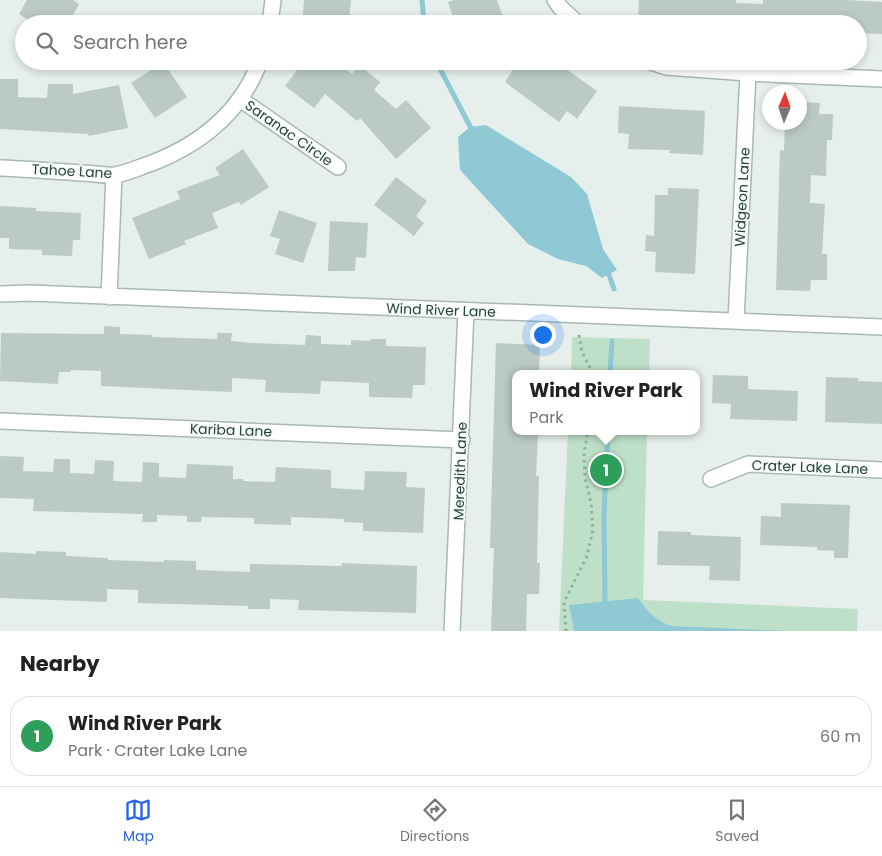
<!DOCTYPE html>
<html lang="en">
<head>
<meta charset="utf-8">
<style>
  :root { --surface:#fff; --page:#f2f2f2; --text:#222; --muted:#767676; --line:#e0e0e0; --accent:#2563eb }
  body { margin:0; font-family:Poppins,sans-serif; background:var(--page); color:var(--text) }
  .compass { position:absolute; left:762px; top:85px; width:45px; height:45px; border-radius:50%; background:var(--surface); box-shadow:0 2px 8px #0003; rotate:2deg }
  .you { position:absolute; left:542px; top:334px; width:18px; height:18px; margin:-12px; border:4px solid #fff; border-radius:50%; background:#1a73e8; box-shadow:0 0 0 8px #1a73e833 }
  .badge { display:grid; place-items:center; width:32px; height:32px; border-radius:50%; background:var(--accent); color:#fff; font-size:16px; font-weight:700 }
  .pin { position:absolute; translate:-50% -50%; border:2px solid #fff; box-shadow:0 1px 5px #0006 }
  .popup { position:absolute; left:512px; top:370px; width:188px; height:65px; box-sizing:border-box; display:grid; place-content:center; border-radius:10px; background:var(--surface); filter:drop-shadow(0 1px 4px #0005); font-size:16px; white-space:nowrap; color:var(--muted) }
  .popup b { font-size:19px; color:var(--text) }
  .popup::after { content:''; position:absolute; left:50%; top:100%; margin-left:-10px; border:10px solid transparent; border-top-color:var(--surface) }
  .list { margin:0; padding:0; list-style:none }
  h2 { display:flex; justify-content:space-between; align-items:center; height:65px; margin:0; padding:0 20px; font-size:21px }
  h2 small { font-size:16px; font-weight:400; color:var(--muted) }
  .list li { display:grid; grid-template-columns:32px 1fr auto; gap:15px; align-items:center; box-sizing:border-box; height:80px; margin:0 10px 10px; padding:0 10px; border:1px solid var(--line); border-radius:20px }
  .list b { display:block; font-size:19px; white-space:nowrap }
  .list p { margin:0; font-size:16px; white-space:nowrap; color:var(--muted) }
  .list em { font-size:16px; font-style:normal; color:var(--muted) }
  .icon { flex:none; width:28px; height:28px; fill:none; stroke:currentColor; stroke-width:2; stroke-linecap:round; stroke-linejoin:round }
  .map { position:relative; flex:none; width:882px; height:631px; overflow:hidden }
  .search { position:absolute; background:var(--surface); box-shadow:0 2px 8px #0003; left:15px; right:15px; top:15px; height:55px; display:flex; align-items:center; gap:12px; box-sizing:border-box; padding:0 18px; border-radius:28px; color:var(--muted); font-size:19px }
  .sheet { height:155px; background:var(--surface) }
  nav { display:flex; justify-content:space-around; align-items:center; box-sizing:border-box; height:70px; border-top:1px solid var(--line); background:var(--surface); font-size:14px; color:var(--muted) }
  nav a { display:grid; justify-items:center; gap:2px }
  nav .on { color:var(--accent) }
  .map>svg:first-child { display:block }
  .green { fill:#bfe0c8 }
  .water { fill:#8ec9d4 }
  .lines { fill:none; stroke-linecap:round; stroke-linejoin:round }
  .stream { stroke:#8ec9d4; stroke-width:5 }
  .building { fill:#bbcac4 }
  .minor-casing { stroke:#a8b8b2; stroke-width:18 }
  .path { stroke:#86b3a5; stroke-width:3; stroke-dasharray:2.5 4; stroke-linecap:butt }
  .minor { stroke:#fff; stroke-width:15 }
  .labels { text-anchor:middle; stroke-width:4; stroke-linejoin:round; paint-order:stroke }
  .street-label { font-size:14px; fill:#24423a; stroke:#f7fbf9 }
</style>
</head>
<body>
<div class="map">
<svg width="882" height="631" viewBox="0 0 882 631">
  <rect width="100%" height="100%" fill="#e6efeb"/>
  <!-- green -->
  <path class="green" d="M572,337L650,339L649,374H571Z
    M568,431H647L643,600L858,609L857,631H559Z"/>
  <!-- water -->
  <path class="water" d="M486,125L571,177L587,194L603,249L617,270L602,278L586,266L558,259L528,244L460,170L458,137L470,127Z
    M638,598C648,612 656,621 672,626L788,631H574L569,605Z"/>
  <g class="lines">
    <!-- stream -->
    <path class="stream" d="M422,0L424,24
      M436,61L473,132
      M606,271L609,275L614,289
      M610,374L612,341
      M608,431L604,514L605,602L608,607"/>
  </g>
  <!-- building -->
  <path class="building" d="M27,0H73L79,4L68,24H34L19,14Z
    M304,0H351L349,24H302Z
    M455,0H497L503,17L482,24H455L448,2Z
    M639,0H736V3L763,4V0H847L882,2V34L860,33V24H697V22L638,20Z
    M304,61H316L325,68L330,61H335L352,74L359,65L380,82L374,90L396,109L406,100L431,128L396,159L360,118L357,121L325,94L314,108L285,86Z
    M498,61H552L565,70L566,69L597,91L577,119L567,111L559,122L505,82L512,71Z
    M163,62L187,97L155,118L131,83Z
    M0,79H18V97L47,98L48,84H73V94L119,85L128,128L89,136L88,134L0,129Z
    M800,102L820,103L819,114H833L832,140H827L826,176L811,175L810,203L825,204L822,254H827V280H811L810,291L776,290L780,150L784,151L785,122H800Z
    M619,106L705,111L703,155L669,153L670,150L628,149L629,134L618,133Z
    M243,149L269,187L241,205L239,202L212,213L218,228L184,241L186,244L149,259L132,218L180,199L177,191L220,175L215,168Z
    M396,177L427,201L416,216L424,223L414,236L374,205Z
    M668,188L699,189L695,274L655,272L656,252L645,251L646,235L654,236L655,195H668Z
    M0,206L36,208V211L81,213L80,240H73L72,256L42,255V250L9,249V238H0Z
    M279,210L317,223L303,263L275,254L280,239L270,236Z
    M330,221L368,223L366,258L356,257L355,271H328Z
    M104,326L120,327V334L152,335V337L217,339V333H232L231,341L251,343L305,345L306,335L321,336V344L351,345V340L370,341V339H386V346L426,347L425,385H413L412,398L369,397V383L350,382L321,381L320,394L265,392L266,380L232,378V392L101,386V371L71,370V372H59L58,384L0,381L1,333L104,334Z
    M496,343L540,345L539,374H516V434H538L536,476H539L537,563H540L539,594H527L526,631H491L494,548H490Z
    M713,375L748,376V389L798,391L797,421L730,419L731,404L712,403Z
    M826,377L858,378V381L882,382V424L825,422Z
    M0,456L24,457L23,471L53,472L54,459H70V473L94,474L95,460L114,461L113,481L142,482L143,462L159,463V477L186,478L187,464L233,466V479H243V481L275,482L276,467L331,470V488L364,490L365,471L407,472L406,487L425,488L423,533L363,531V523L344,522V519L291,517V525L254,524V518L202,517L201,522H187V516L157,515V522H142L143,514L33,511L34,499L0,498Z
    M781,503L850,505L848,558H834V551L817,550V547L760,545L761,516L781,517Z
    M658,531L691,532V535L741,537L740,581L709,580L710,566L657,565Z
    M36,551L66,552V556L108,558V560L164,562V560L196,561V570L250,572V564L342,566V563L417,566L416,613L298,610L299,600L270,599V609H248V606L138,603V590L107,589V602L0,598V552L36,554Z"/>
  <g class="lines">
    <!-- minor casing -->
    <g class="minor-casing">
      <path id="minor" d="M555,0L560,7L578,24
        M270,24L273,0
        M648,61L666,67L748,73L882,79
        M240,99L338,167
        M0,168C27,169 54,171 81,173C91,173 104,176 115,175C127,173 140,167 152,163C201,144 241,112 260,61
        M0,294L30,293L882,327
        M109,297L114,175
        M736,321L748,73
        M0,421L462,440
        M711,479L748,464L882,470
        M452,631L466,311"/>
    </g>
    <!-- path -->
    <path class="path" d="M579,335L582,352L593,374
      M566,631L564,602L587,556L593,530L591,503L585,478L584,453L588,431"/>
    <!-- minor -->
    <use href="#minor" class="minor"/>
  </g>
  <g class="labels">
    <!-- street labels -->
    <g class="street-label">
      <text transform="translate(289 133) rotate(35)" y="5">Saranac Circle</text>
      <text transform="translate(72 171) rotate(3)" y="5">Tahoe Lane</text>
      <text transform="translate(742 197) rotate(-87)" y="5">Widgeon Lane</text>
      <text transform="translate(441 310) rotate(2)" y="5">Wind River Lane</text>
      <text transform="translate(231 430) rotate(2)" y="5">Kariba Lane</text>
      <text transform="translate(810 467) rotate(2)" y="5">Crater Lake Lane</text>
      <text transform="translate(460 471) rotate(-88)" y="5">Meredith Lane</text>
    </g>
  </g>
</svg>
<svg class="compass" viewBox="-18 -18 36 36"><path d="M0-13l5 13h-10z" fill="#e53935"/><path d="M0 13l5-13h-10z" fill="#767676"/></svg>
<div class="you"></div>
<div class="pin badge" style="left:606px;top:470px;background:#2e9e5b">1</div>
<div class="popup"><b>Wind River Park</b>Park</div>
<div class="search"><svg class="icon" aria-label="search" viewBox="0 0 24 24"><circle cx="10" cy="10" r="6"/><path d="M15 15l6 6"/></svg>Search here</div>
</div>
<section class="sheet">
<h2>Nearby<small></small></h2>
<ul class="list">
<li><span class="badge" style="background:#2e9e5b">1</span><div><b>Wind River Park</b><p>Park · Crater Lake Lane</p></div><em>60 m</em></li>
</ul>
</section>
<nav>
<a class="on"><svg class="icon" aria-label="map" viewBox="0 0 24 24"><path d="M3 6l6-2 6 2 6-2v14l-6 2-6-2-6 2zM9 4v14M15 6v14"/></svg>Map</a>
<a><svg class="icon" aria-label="directions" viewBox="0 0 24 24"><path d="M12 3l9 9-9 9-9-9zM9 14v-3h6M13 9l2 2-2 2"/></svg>Directions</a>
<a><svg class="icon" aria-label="saved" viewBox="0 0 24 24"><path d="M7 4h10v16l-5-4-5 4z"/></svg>Saved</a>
</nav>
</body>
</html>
